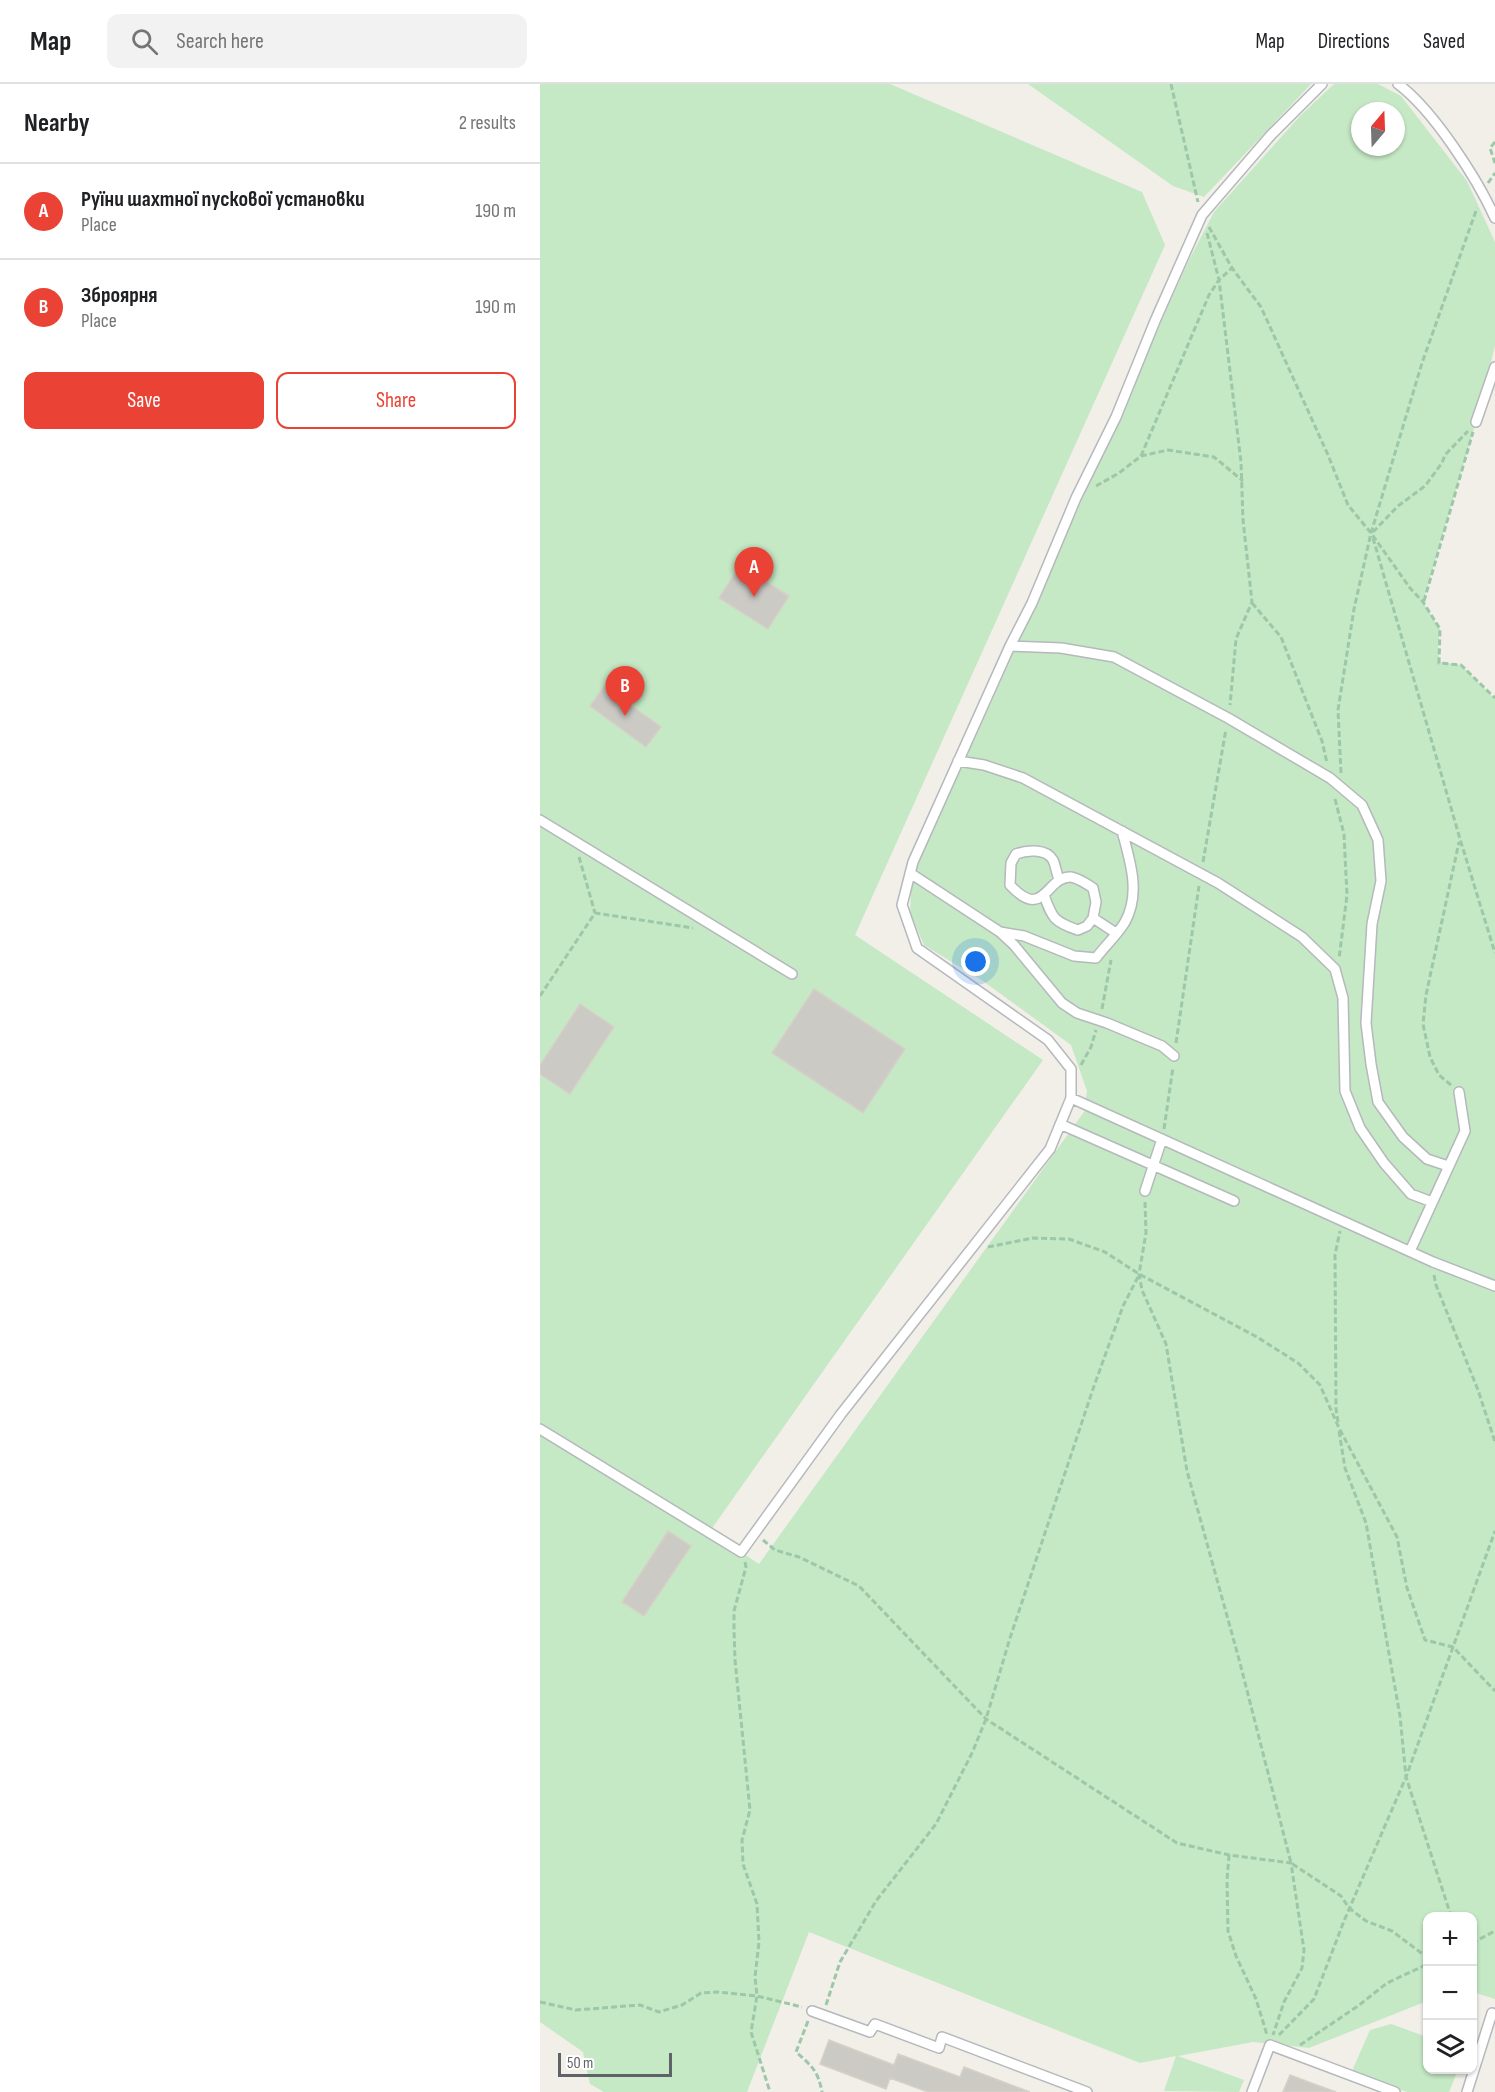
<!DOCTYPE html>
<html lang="en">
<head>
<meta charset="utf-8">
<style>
  :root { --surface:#fff; --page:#f2f2f2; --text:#202124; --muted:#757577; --line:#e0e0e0; --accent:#ea4335 }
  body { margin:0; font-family:"Sofia Sans Condensed",sans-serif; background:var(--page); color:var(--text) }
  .controls { position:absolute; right:18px; bottom:18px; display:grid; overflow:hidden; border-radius:12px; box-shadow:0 2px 4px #0004 }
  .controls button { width:54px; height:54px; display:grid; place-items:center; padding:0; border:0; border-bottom:2px solid var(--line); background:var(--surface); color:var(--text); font:30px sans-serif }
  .compass { position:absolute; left:811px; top:18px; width:54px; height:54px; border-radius:50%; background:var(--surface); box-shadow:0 2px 4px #0004; rotate:19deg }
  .scale { position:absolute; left:18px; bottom:15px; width:114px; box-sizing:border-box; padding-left:6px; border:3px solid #5f6368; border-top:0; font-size:16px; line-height:21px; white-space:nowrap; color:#5f6368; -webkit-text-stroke:4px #fff; paint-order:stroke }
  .you { position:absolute; left:436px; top:878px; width:21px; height:21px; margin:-15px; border:4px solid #fff; border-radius:50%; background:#1a73e8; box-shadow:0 0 0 9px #1a73e833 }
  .badge { display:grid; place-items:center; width:39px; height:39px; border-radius:50%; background:var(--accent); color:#fff; font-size:20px; font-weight:700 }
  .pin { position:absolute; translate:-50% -50px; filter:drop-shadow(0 2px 3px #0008) }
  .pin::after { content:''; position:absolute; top:32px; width:21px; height:18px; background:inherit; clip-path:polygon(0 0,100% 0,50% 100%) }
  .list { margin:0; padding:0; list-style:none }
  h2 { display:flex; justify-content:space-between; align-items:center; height:78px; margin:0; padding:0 24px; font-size:26px }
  h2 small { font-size:20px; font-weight:400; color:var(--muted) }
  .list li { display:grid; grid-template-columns:39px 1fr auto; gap:18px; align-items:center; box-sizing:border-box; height:96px; padding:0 24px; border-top:2px solid var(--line) }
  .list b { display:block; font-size:22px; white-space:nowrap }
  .list p { margin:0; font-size:20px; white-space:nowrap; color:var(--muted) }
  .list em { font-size:20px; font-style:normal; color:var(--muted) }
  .actions { display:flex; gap:12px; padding:18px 24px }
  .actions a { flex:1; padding:14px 0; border:2px solid var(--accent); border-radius:12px; text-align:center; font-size:21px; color:var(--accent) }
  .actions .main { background:var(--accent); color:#fff }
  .icon { flex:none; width:33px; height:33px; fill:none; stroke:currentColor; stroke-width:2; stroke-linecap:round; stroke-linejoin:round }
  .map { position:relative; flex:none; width:955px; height:2008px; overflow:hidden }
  header { display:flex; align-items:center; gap:36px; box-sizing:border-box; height:84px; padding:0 30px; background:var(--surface); border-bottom:2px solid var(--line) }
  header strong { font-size:28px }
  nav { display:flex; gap:33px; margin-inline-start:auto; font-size:21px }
  .search { width:420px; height:54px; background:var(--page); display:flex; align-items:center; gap:15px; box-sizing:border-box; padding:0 21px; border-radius:12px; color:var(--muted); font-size:22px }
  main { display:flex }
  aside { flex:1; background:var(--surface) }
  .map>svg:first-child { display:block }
  .green { fill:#c5e8c5; fill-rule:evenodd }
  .building { fill:#cccac5; stroke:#d6d1c6; stroke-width:1.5 }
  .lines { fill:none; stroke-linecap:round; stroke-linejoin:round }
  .lane-casing { stroke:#b5b8bc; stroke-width:12 }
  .path { stroke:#9cc7a9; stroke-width:3; stroke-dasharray:6 3; stroke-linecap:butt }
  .lane { stroke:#fff; stroke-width:9 }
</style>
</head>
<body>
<header>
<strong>Map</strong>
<div class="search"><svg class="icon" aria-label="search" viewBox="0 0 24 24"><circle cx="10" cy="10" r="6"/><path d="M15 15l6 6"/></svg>Search here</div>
<nav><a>Map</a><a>Directions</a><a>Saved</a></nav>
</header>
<main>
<aside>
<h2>Nearby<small>2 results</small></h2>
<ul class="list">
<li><span class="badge">A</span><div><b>Руїни шахтної пускової установки</b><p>Place</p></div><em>190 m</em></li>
<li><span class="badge">B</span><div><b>Зброярня</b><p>Place</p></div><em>190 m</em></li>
</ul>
<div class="actions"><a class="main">Save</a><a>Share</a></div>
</aside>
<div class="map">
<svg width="955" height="2008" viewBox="0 0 955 2008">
  <rect width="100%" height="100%" fill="#f1efe8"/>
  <!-- green -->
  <path class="green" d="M0,0H350L602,108L625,161L315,851L503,976L170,1447L219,1480L544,1028L547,1007L531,961L443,897L384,861L370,829L371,808L380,772L452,617L648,178L674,128L760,32L794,0H838L861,12L927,97L955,158V262L936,338L883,518L900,545L898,560L899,578L921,581L955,615V1915L933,1908L932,1832H888L887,1917L769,1964L713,1958L638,1972L704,1996L699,2008L624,2007L636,1972L600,1979L269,1848L207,2008H64L50,2000L43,1968L0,1938ZM820,27H856V63H820Z
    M488,0H771L664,113L633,102Z
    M851,1940L887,1953L888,1986H918L909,2008H867L812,1987L830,1946Z"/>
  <!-- building -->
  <path class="building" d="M200,481L249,512L228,545L179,514Z
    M64,602L121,643L106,663L50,622Z
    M274,905L365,965L323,1029L232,969Z
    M40,920L74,943L30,1010L0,990V981Z
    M128,1447L151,1462L104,1532L82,1518Z
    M289,1956L354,1981L358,1970L420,1993L424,1983L490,2008H388L350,1994L346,2005L280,1980Z
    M750,1991L774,2000L796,2008H743Z"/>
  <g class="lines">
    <!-- lane casing -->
    <g class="lane-casing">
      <path id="lane" d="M858,0C893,26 937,94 955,134
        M936,338L955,283
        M470,562L521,564L574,573L688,634L790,694L822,721L838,756L841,797L832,840L826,939L831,980L838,1018L863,1053L887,1075L908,1082
        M418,677L444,681L483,694L678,799L762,853L795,885L803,914L805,1007L820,1044L844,1079L871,1110L892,1118
        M0,736L252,890
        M370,789L460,848L484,852L534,872L556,874C565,862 578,850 585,838C601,809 590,777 582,747
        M519,795C516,789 516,782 513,776C506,764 486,766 476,770L471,779L470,801C504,838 506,792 531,793C538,794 547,800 553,804L556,818L553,834
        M504,811C512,834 514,838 538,846L547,842L553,834L576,849
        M460,848L474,861L522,919L537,929L567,939L622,962L634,972
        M531,1014L893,1178L955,1202
        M520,1040L694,1117
        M605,1107L622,1055
        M870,1167L925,1047L919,1008
        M0,1345L201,1468L301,1330L510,1065L531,1014V985L508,956L377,864L362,821L373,778L470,562L492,519L536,414L576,333L615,237L662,131L731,51L782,0
        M272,1927L330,1948L335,1940L399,1964L402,1953L547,2008
        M712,2008L730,1961L855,2008
        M927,2008L952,1929"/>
    </g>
    <!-- path -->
    <path class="path" d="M631,0L658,118
      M955,58L950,64L955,79
      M948,99L955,89
      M669,143L692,184L721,223L788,371L808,421L831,449L870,504L883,518L900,545L899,579L921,581L955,614
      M667,149L679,196L701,378L703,436L712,518L696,555L690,621
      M601,372L669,211L679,196L692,184
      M556,402L579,389L601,372L628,366L674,373L703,397
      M833,448L858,422L885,402L902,379L905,371L928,347
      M833,454L920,755L955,869
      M884,517L933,348
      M712,519L741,553L782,657L787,679
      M801,689L798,626L814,525L831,449L882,279L937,124
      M795,715L804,750L807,811L799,875
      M39,773L55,829
      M663,778L686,645
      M0,912L55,829L153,844
      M562,925L571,876
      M636,959L659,802
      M541,981L551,963L556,946
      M911,1001L899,991L890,973L883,940L886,911L919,758
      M624,1045L633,983
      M605,1118L606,1149L599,1190L602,1206L626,1260L647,1387L700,1579L751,1779L801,1812L809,1824L826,1837L852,1847L888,1874
      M448,1163L493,1154L529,1155L565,1168L599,1190L717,1253L758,1279L780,1301L799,1344L857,1453L867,1504L885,1556L913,1563L955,1607
      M894,1191L896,1201L938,1306L955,1358
      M798,1338L796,1325L795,1171L800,1147
      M799,1347L805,1384L826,1439L860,1632L866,1693L911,1832
      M223,1456L235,1466L259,1473L319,1502L446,1635L637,1759L689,1771L751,1779L764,1866L762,1884L744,1918L733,1951
      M205,1478L206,1483L194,1527V1545L195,1576L210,1726L202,1756L203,1780L217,1820L219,1858L215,1893L217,1912L211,1948L230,2008
      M689,1771L687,1796L688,1847L696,1872L716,1915L727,1951
      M932,1859L955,1847
      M0,1918L36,1926L100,1921L119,1928L142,1921L161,1909L178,1908L217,1912L262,1923
      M286,1921L300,1878L336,1817L396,1740L432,1669L446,1635L470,1554L554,1302L583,1222L599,1191
      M268,1937L256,1968C272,1982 278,1987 282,2008
      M739,1951L774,1915L804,1837L866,1693L955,1447
      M760,1961L818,1922L847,1899L888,1880"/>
    <!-- lane -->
    <use href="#lane" class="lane"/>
  </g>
</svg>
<div class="controls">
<button>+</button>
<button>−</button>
<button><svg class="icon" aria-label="layers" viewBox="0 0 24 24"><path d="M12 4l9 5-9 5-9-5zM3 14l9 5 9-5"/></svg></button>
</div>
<svg class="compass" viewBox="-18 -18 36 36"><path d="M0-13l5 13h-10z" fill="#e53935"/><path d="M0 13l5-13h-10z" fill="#757577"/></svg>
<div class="scale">50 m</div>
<div class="you"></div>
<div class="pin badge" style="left:214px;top:513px">A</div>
<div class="pin badge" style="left:85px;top:632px">B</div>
</div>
</main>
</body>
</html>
